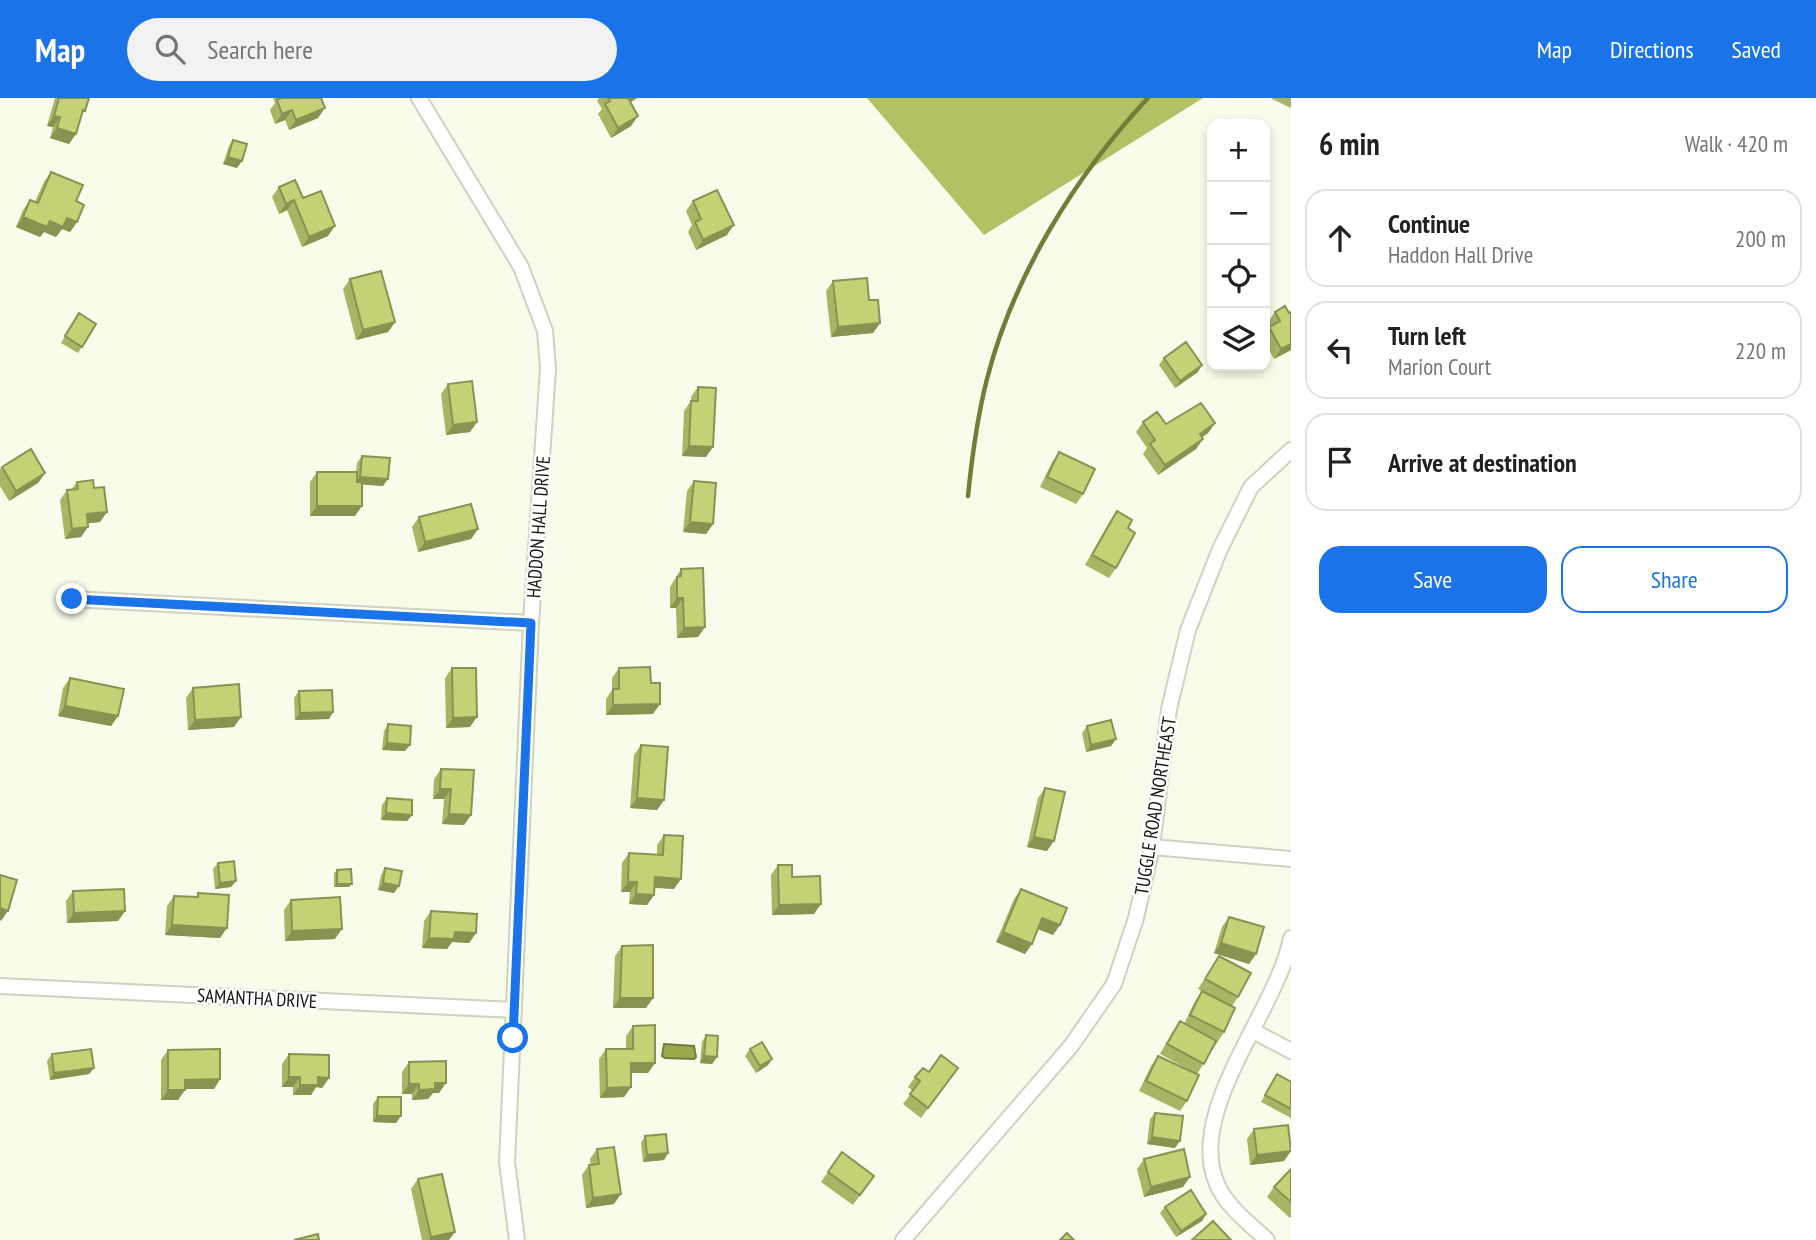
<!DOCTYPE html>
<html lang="en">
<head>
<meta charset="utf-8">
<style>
  :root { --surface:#fff; --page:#f2f2f2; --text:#202124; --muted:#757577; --line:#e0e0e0; --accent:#1a73e8 }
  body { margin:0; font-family:"PT Sans Narrow",sans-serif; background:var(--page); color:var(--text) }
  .controls { position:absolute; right:21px; top:21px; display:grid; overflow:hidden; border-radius:14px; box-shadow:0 4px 10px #0003 }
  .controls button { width:63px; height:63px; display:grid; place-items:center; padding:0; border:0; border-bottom:2px solid var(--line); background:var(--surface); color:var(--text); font:35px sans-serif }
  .stop { position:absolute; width:21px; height:21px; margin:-16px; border:5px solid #1a73e8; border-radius:50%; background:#fff }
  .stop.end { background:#1a73e8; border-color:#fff; box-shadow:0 2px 7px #0008 }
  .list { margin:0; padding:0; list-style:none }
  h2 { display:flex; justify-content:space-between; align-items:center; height:91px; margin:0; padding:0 28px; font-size:30px }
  h2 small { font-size:23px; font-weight:400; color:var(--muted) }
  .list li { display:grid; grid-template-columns:46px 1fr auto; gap:21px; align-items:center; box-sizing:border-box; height:98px; margin:0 14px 14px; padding:0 14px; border:2px solid var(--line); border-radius:21px }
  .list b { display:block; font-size:26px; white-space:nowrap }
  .list p { margin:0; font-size:23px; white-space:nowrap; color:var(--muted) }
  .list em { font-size:23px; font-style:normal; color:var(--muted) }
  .actions { display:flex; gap:14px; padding:21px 28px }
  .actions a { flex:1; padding:16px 0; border:2px solid var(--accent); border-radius:21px; text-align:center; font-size:24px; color:var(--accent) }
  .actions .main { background:var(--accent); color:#fff }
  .icon { flex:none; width:38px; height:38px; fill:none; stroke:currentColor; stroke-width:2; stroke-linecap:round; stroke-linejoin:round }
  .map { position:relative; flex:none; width:1291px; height:1142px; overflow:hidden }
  header { display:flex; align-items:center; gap:42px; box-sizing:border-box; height:98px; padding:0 35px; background:var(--accent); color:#fff }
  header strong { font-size:33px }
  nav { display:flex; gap:38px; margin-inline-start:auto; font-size:24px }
  .search { width:490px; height:63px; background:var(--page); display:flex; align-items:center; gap:18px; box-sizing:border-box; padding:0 24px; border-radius:38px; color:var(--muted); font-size:26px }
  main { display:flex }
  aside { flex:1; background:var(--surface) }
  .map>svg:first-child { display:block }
  .forest { fill:#b4c064 }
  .water { fill:#9ca84b; stroke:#747c3a; stroke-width:2 }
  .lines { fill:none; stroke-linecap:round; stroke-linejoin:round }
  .stream { stroke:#747c3a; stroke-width:4.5 }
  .street-casing { stroke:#cfd2c1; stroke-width:18 }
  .street { stroke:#fff; stroke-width:14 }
  .wall { fill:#a9b464 }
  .shaded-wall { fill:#8a9251 }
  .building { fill:#c5d174; stroke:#8a9251; stroke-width:2 }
  .route { stroke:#1a73e8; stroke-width:9 }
  .labels { text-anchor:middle; stroke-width:5; stroke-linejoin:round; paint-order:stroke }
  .street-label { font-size:19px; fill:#161711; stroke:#fff }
</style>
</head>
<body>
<header>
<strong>Map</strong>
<div class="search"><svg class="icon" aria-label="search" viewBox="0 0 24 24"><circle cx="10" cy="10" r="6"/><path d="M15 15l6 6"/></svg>Search here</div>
<nav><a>Map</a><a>Directions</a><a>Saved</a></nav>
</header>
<main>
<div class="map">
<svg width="1291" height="1142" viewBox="0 0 1291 1142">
  <rect width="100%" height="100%" fill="#f8fcea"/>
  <!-- forest -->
  <path class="forest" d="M867,0H1203L984,137Z"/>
  <!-- water -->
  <path class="water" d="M664,946L694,948L696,959L694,961L665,960L662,958Z"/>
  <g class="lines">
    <!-- stream -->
    <path class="stream" d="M968,398C972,358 977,320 987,281C1013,178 1076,77 1148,0"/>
    <!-- street casing -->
    <g class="street-casing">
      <path id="street" d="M419,0L521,169L545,233L548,270L531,525L507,1064L517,1142
        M72,501L531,525
        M1152,749L1291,761
        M0,888L514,912
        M1253,933L1291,953
        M903,1142L1071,948L1114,886L1136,820L1152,749L1169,611L1188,532L1220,451L1251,389L1291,352
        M1267,1142C1250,1126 1226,1108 1217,1086C1185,1013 1277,913 1291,840"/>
    </g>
    <!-- street -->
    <use href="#street" class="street"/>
  </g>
  <!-- wall -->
  <path class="wall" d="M55,0H89L69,46L50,40L53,29L47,28Z
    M273,0H321L318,20L289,32L285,22L275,26L270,12L275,5Z
    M599,0H637L630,5L631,28L611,40L598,16L602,11L597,3Z
    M1272,0H1291V10L1272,1Z
    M233,42L237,70L223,66L229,48Z
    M51,74L76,103L77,124L70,134L62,131L56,139L44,134L40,139L16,129L23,112L30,102L35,104L44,84Z
    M279,89L303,100L328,138L302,149L287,112L279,116L272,99Z
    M693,103L727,137L696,152L688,134L692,127L686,113Z
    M350,181L395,224L388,234L356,242L343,191Z
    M833,183L869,202L880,225L873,235L831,239L826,193Z
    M1285,208L1291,252L1274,261L1265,244V235L1270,228L1268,224L1275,214Z
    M79,215L96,226L78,255L61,245Z
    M1164,260L1198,274L1175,290L1159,267Z
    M448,286L477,324L470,334L446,337L441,296Z
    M698,289L706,359L682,358L684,313L691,303V299Z
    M1143,324L1166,326L1215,325L1208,335L1202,339L1196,351L1158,377L1143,356L1147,350L1136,334Z
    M1059,354L1083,396L1076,406L1040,389L1052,364Z
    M362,358L383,388L362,386L355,418H310V384L317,374H356L357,365Z
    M2,369L45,375L38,385L9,403L0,388V371Z
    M694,383L713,426L706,436L683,434L687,393Z
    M77,384L94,390L100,424L88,425L81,439L65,441L60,402L67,392H71Z
    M1117,413L1128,430L1116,470L1109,480L1085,467L1110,423Z
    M419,419L478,431L471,441L418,454L412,429Z
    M681,471L705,529L698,539L677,540L676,510H670V489Z
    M452,570L470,629L446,630L445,580Z
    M619,570L651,585L653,616L606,617V601L612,592V580Z
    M70,580L118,618L111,628L58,618L63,590Z
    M193,590L234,629L188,632L186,600Z
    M299,593L333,614L329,621L295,622L294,600Z
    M388,626L405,653L382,652L384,633Z
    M1087,628L1116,641L1111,648L1086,654L1082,635Z
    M641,647L664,702L657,712L630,710L634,657Z
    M441,671L471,717L464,727L442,726L444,701H433L434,681Z
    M1045,690L1047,753L1027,749L1038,700Z
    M387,700L412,717L407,723L381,722L382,707Z
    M664,737L674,791L654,790V797L647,807L629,806L630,794H621L622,765L629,755L657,756V747Z
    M218,765L236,783L231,789L215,791L213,771Z
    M778,767L792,779L814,816L772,817L771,777Z
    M385,770L394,795L378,792L381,777Z
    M337,772L349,789H334V775Z
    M1021,791L1053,837L1038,831L1025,856L996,844L1014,801Z
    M73,793L125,813L118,823L67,825L66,803Z
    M198,795L220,840L165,837L167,808L174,798L196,799Z
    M291,802L335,841L285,843L284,812Z
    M431,813L476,835L469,845L452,844L447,851L422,850L424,823Z
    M1229,819L1256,856L1249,866L1214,855L1222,829Z
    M622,848L653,900L646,910H613L615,858Z
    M1219,858L1238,899L1232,908L1224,934L1197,976L1160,956L1173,933L1180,923L1184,926L1195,903L1202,893L1205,895L1198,891Z
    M633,928L655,965L648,975H631V989L624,999L600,1000L599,961L606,951H626V938Z
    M706,937L717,959L712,966L700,965L702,944Z
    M750,951L772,961L768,967L756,975L745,958Z
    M168,952L220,981L214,991H185L178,1002H161V962Z
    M52,956L94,970L89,976L50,982L47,963Z
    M289,956L329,980L322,990L316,989L311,997H293V989H282V966Z
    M1158,958L1187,1003L1180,1013L1139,993L1151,968Z
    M409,964L439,995H433L428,1001L412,1002V996H402V974Z
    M958,970L921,1020L903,1006L913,993L908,989L915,979L929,974Z
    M1277,976L1291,984V1020L1261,1004Z
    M378,999L396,1025L373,1024V1006Z
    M1155,1015L1175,1050L1147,1046L1150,1021Z
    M1254,1031L1284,1063L1250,1067L1247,1041Z
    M645,1038L668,1055L664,1062L643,1064L641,1045Z
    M597,1051L614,1106L586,1110L582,1077L589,1067H591L590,1061Z
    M842,1054L874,1078L853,1107L821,1084Z
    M1144,1061L1183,1089L1144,1099L1137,1071Z
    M1291,1071V1119L1290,1120L1267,1099L1274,1089Z
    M418,1081L449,1142H422L411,1091Z
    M1165,1109L1206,1116L1202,1123L1176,1139L1160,1115Z"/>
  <!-- shaded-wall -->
  <path class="shaded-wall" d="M628,0H637L620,10Z
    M325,10L318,20L289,32L296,22Z
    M292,12L285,22L275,26L282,16Z
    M54,18L60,19L53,29L47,28Z
    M638,18L631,28L611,40L618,30Z
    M57,30L76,36L69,46L50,40Z
    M228,59L242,63L237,70L223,66Z
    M294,102L287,112L279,116L286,106Z
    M23,119L67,120L77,124L70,134L62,131L56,139L44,134L40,139L16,129Z
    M734,127L727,137L696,152L703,142Z
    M335,128L328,138L302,149L309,139Z
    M395,224L388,234L356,242L363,232Z
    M880,225L873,235L831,239L838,229Z
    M1291,246V252L1274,261L1281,251Z
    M1202,267L1198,274L1175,290L1180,283Z
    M477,324L470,334L446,337L453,327Z
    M1215,325L1208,335L1193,346L1200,336Z
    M1203,341L1196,351L1158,377L1165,367Z
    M689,348L713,349L706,359L682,358Z
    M45,375L38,385L9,403L16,393Z
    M360,379L388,381L383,388L355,386Z
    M317,408H362L355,418H310Z
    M107,414L100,424L80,426L87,416Z
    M690,424L713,426L706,436L683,434Z
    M88,429L81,439L65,441L72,431Z
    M478,431L471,441L418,454L425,444Z
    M677,500H683L676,510H670Z
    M705,529L698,539L677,540L684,530Z
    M660,606L653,616L606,617L613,607Z
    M65,608L118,618L111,628L58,618Z
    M333,614L329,621L295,622L300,615Z
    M241,619L234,629L188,632L195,622Z
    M477,619L470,629L446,630L453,620Z
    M1116,641L1111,648L1086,654L1091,647Z
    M387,645L410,647L405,653L382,652Z
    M440,691H451L444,701H433Z
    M637,700L664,702L657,712L630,710Z
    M386,715L412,717L407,723L381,722Z
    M449,716L471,717L464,727L442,726Z
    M1034,739L1054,743L1047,753L1027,749Z
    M655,779L681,781L674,791L648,789Z
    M236,783L231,789L215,791L220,785Z
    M628,784H637L630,794H621Z
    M383,785L399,788L394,795L378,792Z
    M337,786H352L349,789H334Z
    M636,796L654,797L647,807L629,806Z
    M821,806L814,816L772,817L779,807Z
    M0,810L8,813L1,823L0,822Z
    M125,813L118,823L67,825L74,815Z
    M1042,820L1060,827L1053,837L1035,830Z
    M172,827L227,830L220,840L165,837Z
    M342,831L335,841L285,843L292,833Z
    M455,834L476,835L469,845L452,844L447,851L422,850L429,840Z
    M1003,834L1032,846L1025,856L996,844Z
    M1221,845L1256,856L1249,866L1214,855Z
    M620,900H653L646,910H613Z
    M704,958L717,959L712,966L700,965Z
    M772,961L768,967L756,975L760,968Z
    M631,965H655L648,975H624Z
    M94,970L89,976L50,982L54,975Z
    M289,979H300L293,989H282Z
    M318,979L329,980L322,990L316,989L311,997H293L300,987Z
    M220,981L214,991H178L185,982Z
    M435,985H446L439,995H433L428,1001L412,1002L419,992Z
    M409,986H419L412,996H402Z
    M631,989L624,999L600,1000L607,990Z
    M168,992H185L178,1002H161Z
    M377,1018H401L396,1025L373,1024Z
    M1152,1039L1180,1043L1175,1050L1147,1046Z
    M1291,1053L1284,1063L1250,1067L1257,1057Z
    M668,1055L664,1062L643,1064L647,1057Z
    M1190,1079L1183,1089L1144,1099L1151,1089Z
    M621,1096L614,1106L586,1110L593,1100Z
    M1206,1116L1202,1123L1176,1139L1181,1133Z
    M455,1134L449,1142H429L431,1139Z"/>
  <!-- building -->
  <path class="building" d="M59,0H89L85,13L83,12L76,36L57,30L60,19L54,18Z
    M282,0H321L325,10L296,22L292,12L282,16L277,2Z
    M608,0H628L638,18L618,30L605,6L610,3Z
    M233,42L247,46L242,63L228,59Z
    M51,74L83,87L76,103L84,107L77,124L67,120L63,129L50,123L47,129L23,119L30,102L38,105Z
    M295,82L303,100L321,93L335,128L309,139L294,102L286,106L279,89Z
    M717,92L734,127L703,142L695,124L701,121L693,103Z
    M381,173L395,224L363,232L350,181Z
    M867,180L869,202H878L880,225L838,229L833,183Z
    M1285,208L1289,215L1291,214V246L1281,251L1269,229L1280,223L1275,214Z
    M79,215L96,226L82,249L65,238Z
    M1186,244L1202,267L1180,283L1164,260Z
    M472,283L477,324L453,327L448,286Z
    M698,289L716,290L713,349L689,348L691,303H698Z
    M1201,305L1215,325L1200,336L1203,341L1165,367L1150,346L1155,342L1143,324L1157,314L1166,326Z
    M31,351L45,375L16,393L2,369Z
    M1059,354L1095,371L1083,396L1047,379Z
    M362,358L390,360L388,381L360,379Z
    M317,374H357V384H362V408H317Z
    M93,382L94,390L104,389L107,414L87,416L88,429L72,431L67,392L78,391L77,384Z
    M694,383L716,385L713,426L690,424Z
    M471,406L478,431L425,444L419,419Z
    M1117,413L1132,422L1128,430L1135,435L1116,470L1092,457Z
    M703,470L705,529L684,530L683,500H677V479L681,478V471Z
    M650,569L651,585H660V606L613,607V591H619V570Z
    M452,570H476L477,619L453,620Z
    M70,580L124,591L118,618L65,608Z
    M239,586L241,619L195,622L193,590Z
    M332,592L333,614L300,615L299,593Z
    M1111,622L1116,641L1091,647L1087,628Z
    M388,626L411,628L410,647L387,645Z
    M641,647L668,649L664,702L637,700Z
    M441,671L474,672L471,717L449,716L451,691H440Z
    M1045,690L1065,694L1054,743L1034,739Z
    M387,700L412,702V717L386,715Z
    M664,737L683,738L681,781L655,779L654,797L636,796L637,784H628L629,755L663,757Z
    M234,763L236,783L220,785L218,765Z
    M778,767H792V779L820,778L821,806L779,807Z
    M385,770L402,773L399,788L383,785Z
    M351,771L352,786H337V772Z
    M0,777L17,782L8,813L0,810Z
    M124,791L125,813L74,815L73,793Z
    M1021,791L1067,810L1060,827L1042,820L1032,846L1003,834Z
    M198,795L229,797L227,830L172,827L174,798L198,799Z
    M340,799L342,831L292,833L291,802Z
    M431,813L477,816L476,835L455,834L454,841L429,840Z
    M1229,819L1264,829L1256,856L1221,845Z
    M653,847V900H620L622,848Z
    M1219,858L1251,875L1238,899L1205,881Z
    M1202,893L1235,910L1224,934L1190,917Z
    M1180,923L1216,943L1204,966L1167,946Z
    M655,927V965H631V989L607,990L606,951H633V928Z
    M706,937L718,938L717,959L704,958Z
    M762,944L772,961L760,968L750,951Z
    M91,951L94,970L54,975L52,956Z
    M220,951V981L185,982V992H168V952Z
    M289,956L329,957V980L318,979V987H300V979H289Z
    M941,957L958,970L928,1010L910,996L920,983L915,979L923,970L929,974Z
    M1158,958L1199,977L1187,1003L1146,983Z
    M446,963V985H435V991L419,992V986H409V964Z
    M1277,976L1291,984V1011L1265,997Z
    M378,999H401V1018H377Z
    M1155,1015L1183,1018L1180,1043L1152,1039Z
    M1288,1027L1291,1053L1257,1057L1254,1031Z
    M666,1036L668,1055L647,1057L645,1038Z
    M614,1049L621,1096L593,1100L589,1067L599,1066L597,1051Z
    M1184,1051L1190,1079L1151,1089L1144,1061Z
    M842,1054L874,1078L860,1097L828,1074Z
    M1291,1071V1104L1274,1089Z
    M442,1076L455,1134L431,1139L418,1081Z
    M1191,1092L1206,1116L1181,1133L1165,1109Z
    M1213,1123L1231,1142H1192Z
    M1067,1135L1074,1142H1060Z
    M318,1136L319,1142H294Z"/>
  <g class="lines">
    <!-- route -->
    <path class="route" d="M72,501L531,525L513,940"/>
  </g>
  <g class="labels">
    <!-- street labels -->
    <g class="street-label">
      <text transform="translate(538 429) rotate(-86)" y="7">HADDON HALL DRIVE</text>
      <text transform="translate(1155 708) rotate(-81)" y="7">TUGGLE ROAD NORTHEAST</text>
      <text transform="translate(257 900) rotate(3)" y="7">SAMANTHA DRIVE</text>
    </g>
  </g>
</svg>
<div class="controls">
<button>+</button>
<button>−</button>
<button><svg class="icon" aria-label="locate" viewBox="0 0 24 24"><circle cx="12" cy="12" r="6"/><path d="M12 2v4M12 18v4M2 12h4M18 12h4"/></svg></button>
<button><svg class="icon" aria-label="layers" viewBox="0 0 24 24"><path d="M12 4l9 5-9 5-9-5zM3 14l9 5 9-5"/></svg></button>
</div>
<div class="stop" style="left:513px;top:940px"></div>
<div class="stop end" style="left:72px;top:501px"></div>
</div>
<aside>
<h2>6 min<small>Walk · 420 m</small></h2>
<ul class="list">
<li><svg class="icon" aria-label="ahead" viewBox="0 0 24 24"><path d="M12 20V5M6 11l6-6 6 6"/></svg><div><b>Continue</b><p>Haddon Hall Drive</p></div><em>200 m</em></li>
<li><svg class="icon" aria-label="left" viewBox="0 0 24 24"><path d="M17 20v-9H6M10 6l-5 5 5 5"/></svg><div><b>Turn left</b><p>Marion Court</p></div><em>220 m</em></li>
<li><svg class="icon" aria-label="arrive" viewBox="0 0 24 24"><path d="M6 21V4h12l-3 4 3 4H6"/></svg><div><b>Arrive at destination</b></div></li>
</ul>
<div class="actions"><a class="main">Save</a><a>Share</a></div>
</aside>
</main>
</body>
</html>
